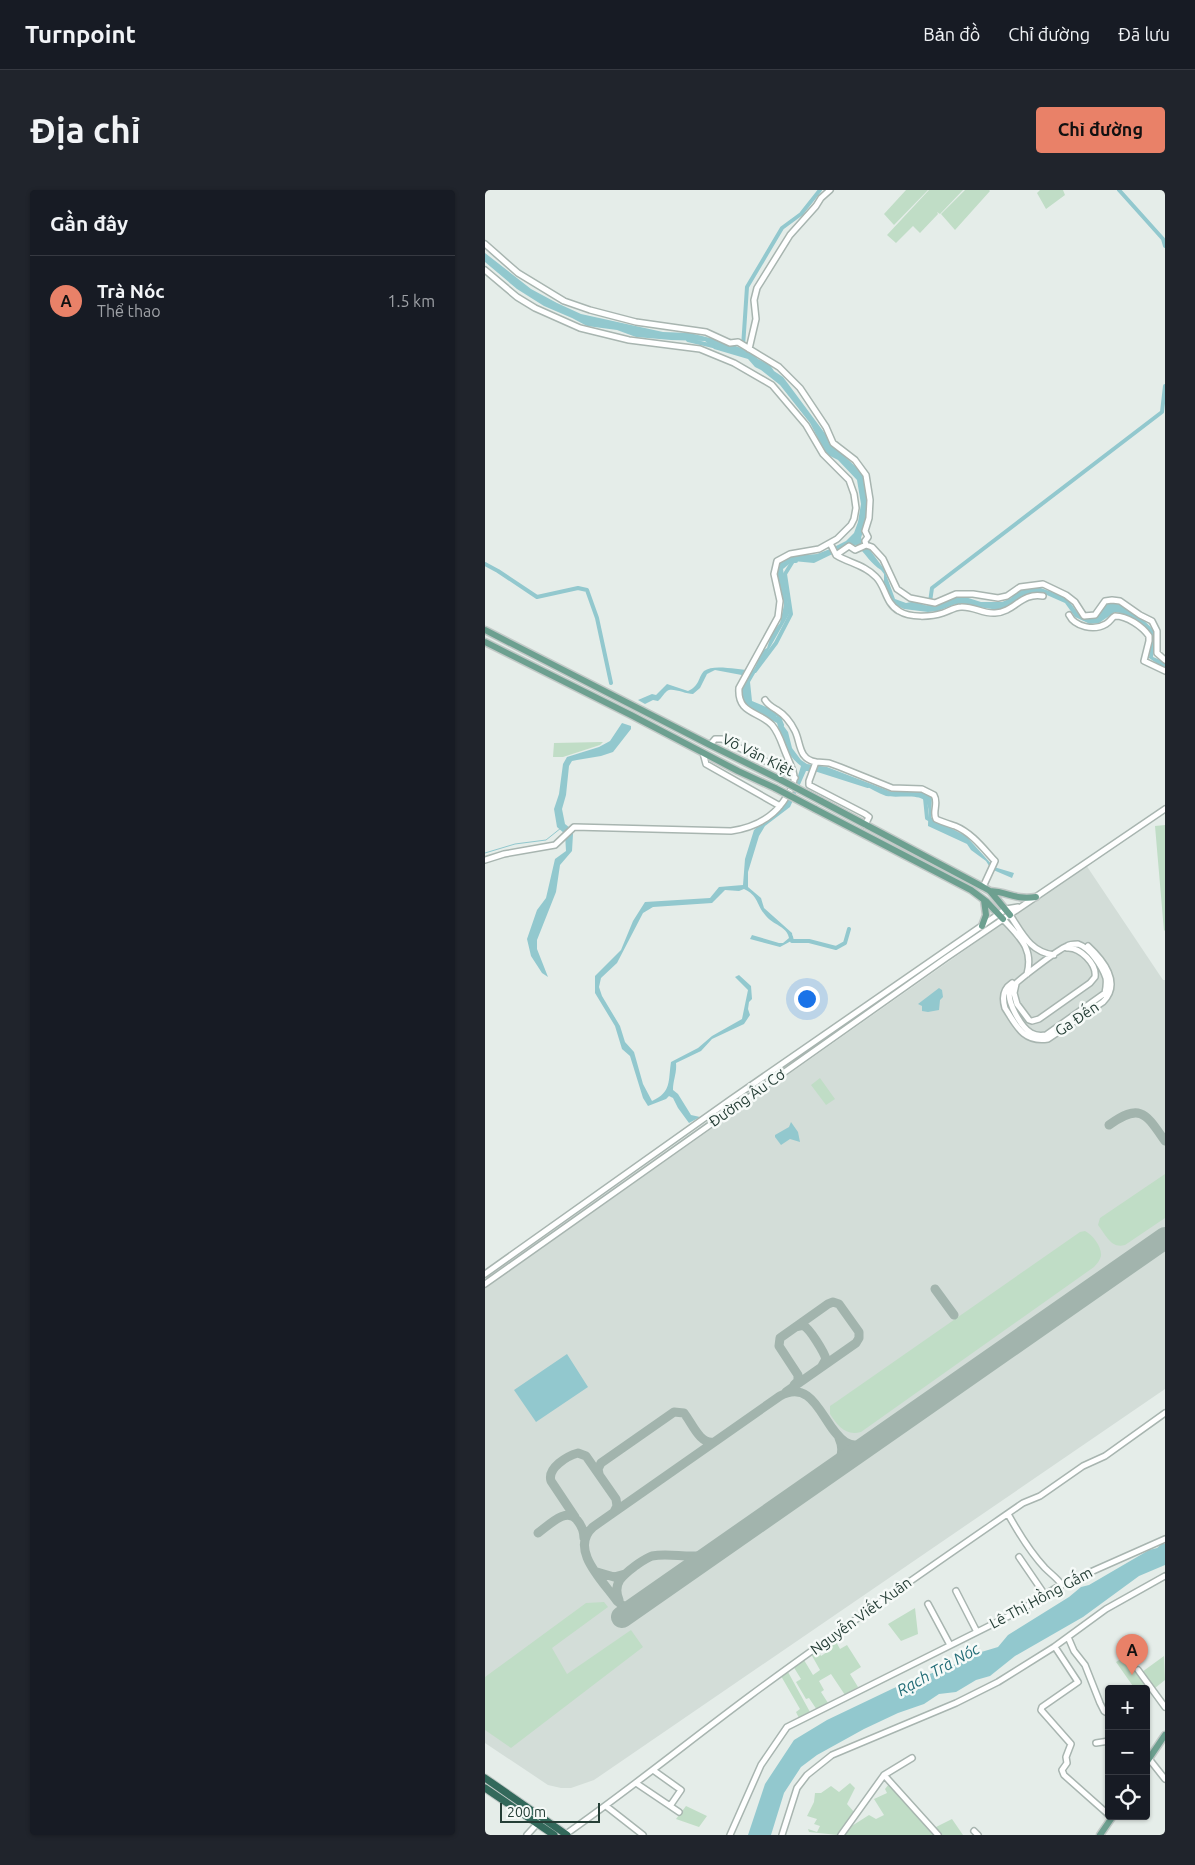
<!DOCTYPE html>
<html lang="vi">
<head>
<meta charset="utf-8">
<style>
  :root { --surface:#171b24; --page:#20242c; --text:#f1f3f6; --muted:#9ea1a6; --line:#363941; --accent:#e98168 }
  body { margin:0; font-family:Ubuntu,sans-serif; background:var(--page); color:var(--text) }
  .controls { position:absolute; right:15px; bottom:15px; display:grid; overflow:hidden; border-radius:5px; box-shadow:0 1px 4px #0004 }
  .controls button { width:45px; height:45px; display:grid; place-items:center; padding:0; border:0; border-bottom:1px solid var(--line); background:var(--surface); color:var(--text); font:25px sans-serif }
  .scale { position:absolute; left:15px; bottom:12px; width:100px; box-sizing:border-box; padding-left:5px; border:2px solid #253e36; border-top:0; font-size:14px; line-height:18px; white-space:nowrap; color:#253e36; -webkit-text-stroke:4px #f6faf8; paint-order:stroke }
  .you { position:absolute; left:321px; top:808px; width:18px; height:18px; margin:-12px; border:4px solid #fff; border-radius:50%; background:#1a73e8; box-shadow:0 0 0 8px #1a73e833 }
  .badge { display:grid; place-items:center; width:32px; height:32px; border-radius:50%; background:var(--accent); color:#111; font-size:16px; font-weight:700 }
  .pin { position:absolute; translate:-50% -41px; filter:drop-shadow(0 1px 2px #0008) }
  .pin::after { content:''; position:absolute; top:26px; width:18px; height:15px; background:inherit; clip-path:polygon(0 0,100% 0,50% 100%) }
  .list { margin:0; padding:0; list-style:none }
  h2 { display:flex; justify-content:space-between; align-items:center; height:65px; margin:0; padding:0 20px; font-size:21px }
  h2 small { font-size:16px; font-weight:400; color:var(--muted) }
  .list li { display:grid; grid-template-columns:32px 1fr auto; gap:15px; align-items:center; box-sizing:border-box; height:90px; padding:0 20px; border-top:1px solid var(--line) }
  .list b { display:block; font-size:19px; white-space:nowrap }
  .list p { margin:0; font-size:16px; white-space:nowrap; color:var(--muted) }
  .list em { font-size:16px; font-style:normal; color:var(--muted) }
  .icon { flex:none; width:28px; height:28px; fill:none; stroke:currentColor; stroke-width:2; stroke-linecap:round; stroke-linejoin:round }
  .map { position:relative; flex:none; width:680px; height:1645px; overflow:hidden; border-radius:5px }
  header { display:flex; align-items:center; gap:30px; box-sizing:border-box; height:70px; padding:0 25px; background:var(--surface); border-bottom:1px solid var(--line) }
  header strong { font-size:24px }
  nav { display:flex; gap:28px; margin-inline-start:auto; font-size:18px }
  .intro { display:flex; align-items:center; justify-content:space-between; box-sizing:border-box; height:120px; padding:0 30px }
  h1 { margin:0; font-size:35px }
  .button { padding:12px 22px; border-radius:5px; background:var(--accent); color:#111; font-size:18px; font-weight:700 }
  main { display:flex; gap:30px; padding:0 30px }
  aside { flex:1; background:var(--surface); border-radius:5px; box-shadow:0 1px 4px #0004 }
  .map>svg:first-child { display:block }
  .built { fill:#d3ddd8 }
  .green { fill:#c0ddc6 }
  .water { fill:#92c8ce }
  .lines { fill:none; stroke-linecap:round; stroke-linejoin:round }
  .stream { stroke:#92c8ce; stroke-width:1 }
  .canal { stroke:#92c8ce; stroke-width:4 }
  .taxiway { stroke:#a2b4ad; stroke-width:9 }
  .runway { stroke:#a2b4ad; stroke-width:22 }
  .minor-casing { stroke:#a8b5b0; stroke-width:8 }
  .major-casing { stroke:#c2c9c7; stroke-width:9 }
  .highway-casing { stroke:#c2c9c7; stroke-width:9 }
  .minor { stroke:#fff; stroke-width:5 }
  .major { stroke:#6da090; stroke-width:6 }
  .highway { stroke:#33695b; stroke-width:7 }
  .major-bridge-casing { stroke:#c2c9c7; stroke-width:9; stroke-linecap:butt }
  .major-bridge { stroke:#6da090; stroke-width:6 }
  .labels { text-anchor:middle; stroke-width:5; stroke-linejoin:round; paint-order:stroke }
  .street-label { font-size:15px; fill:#253e36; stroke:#f6faf8 }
  .water-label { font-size:16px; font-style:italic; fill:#236d77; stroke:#f6faf8 }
</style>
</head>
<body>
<header>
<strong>Turnpoint</strong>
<nav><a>Bản đồ</a><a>Chỉ đường</a><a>Đã lưu</a></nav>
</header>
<div class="intro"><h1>Địa chỉ</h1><a class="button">Chỉ đường</a></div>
<main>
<aside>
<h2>Gần đây<small></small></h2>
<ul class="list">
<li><span class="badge">A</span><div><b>Trà Nóc</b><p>Thể thao</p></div><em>1.5 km</em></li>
</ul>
</aside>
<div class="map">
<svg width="680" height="1645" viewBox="0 0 680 1645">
  <rect width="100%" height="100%" fill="#e5ede9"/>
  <!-- built -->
  <path class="built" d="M601,675L678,790H680V1199L109,1590L86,1598H76L63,1595L0,1553V1098Z"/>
  <!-- green -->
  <path class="green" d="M421,0H443L409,35L399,24Z
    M444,0H478L455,24L452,22L453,24L435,43L428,36L411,53L402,45Z
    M480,0H504L505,1L470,40L456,24Z
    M555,0H578L580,5L561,19L552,3Z
    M118,552L115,555L78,567H68L69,553Z
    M680,635V740L679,741L670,636Z
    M335,888L350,909L341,915L326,895Z
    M680,984V1028L640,1055C626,1059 621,1045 613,1035L615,1028Z
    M600,1041C608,1045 617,1057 616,1066C615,1070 612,1074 609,1077L376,1242C360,1246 353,1236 345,1224V1216L351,1212L595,1042Z
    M119,1412L123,1417L67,1458L82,1484L146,1440L158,1457L26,1558L0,1540V1487L101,1413Z
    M430,1418L433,1444L416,1451L403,1434Z
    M349,1448L355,1459L362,1455L376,1477L365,1484L373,1497L360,1505L346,1484L334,1491L339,1500L336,1502L343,1513L332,1520L324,1508L321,1509L311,1492L316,1489L308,1476L319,1470L328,1485L335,1480L326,1464L333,1460L336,1466L342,1462L338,1455Z
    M641,1466L662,1499L661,1500L650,1499L631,1472Z
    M679,1466L680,1490L670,1498L657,1482Z
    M303,1482L325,1522L314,1528L311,1522L315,1519L296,1486Z
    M365,1593L370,1598L362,1614L369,1622L353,1645L324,1642L323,1639L332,1642L335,1636L329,1634L332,1629L322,1626L329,1612L330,1603H336L346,1596L354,1602Z
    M404,1594L451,1645H359L362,1639L384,1625L391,1629L399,1625L389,1609L402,1603L400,1599Z
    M201,1616L222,1626L214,1637L191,1629Z
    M467,1629L478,1645H457L449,1638Z"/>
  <!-- water -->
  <path class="water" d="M0,63L46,99L72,113L96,124L178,142L205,143L237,151L264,161L273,169L285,175L289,181L298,187L350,257L375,281L384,296L385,318L376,348L399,379L410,409L421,413L431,411L439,415L448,416L466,408L477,406L496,412H517L526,408L536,398L550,396L581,407L595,426C608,431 614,424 621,413L628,411C644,419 661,429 671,444L668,467L680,472V479L664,468L666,446C657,434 645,424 630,422L614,433L605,434L590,427L580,413L555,402L541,404L530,413L514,420L471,414L453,421L443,422L419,419L408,414L399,397V384L396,380C387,375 380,363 371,355L364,356L329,373L308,371L298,379L303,414L307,419L265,492L267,511L286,519L303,542L307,558L316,570L322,574L342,577L407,602L434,601L447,606L446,628L481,646L509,677L529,683L527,688L506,679L501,671L486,660L482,654L443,636C443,627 446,616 439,610C432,604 412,608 401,606C393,603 385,598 377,594C360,585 339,581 321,581L305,617L280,636L274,646L263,682V697L276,708L279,718L307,743L308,750L295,757L265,749L267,745L294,753H298L304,748C302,736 288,735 281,726C271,715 274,706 259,699L254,701L240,700L227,713L168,717L158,723L132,773L116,788L114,797L117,806L135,836L140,852L149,862L158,894L167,911C187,902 183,891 186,872L213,858L227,846L257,829L263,800L250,787L254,785L266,796L267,809L264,812L263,819L265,825L259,834L227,849L216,861L191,873C192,883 188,890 188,900L193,904L206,925L215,927L204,933L193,918L188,908L184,906L181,909L163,916L158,908L145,866L137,859L130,836L110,803V786L136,760L148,731L160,712L225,708L234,697L258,695L260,669L269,640L299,613L312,589L316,576C301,565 297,550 292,533C271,521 245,518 262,486L230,480L222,484L215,498L208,504C200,504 187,497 182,501C178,504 177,508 173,511L168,510L160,514L153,510L167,504L171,505L182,494L203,501C215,496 213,487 219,481C229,473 256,481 269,480L277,461L282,458L287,443L295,433L299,415L291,379L296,370L304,364L321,365L332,364L345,359L361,351L369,343L373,332L376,314L372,290L353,270L341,264L325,233L295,195L276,180L270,177L263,169L229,159L220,151L186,150L151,147L132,140L102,136L87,128L59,116L32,99L0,72Z
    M137,533L146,536V539L128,562L116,566L92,570L87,571L84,576L81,605L77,619L80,634L85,638L88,644L87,661L75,675L71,702L52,750V759L63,787L57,783L46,766L42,749L52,720L61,708L70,669L81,661L80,644L72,637L69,619L74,604L78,574L82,567L114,557L125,551Z
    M454,798L457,800L458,807L455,810L454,820L443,822L437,821V816L433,814Z
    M306,932L313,942L315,952L305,949L296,955L290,947V945L304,937Z
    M82,1164L103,1197L51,1232L29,1200Z
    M678,1353L680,1354V1375L654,1386L598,1427L530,1466L505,1486L491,1490L471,1502L454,1504L439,1514L413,1523L379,1539L332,1565L316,1577L299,1603L286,1645H263L280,1594L309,1550L342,1530L409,1498L473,1473L493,1463L513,1457L523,1445L584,1407L596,1397L604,1395L664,1360L672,1358Z"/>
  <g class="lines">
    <!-- stream -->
    <path class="stream" d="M0,663L30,654L61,650L76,638"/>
    <!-- canal -->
    <path class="canal" d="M634,0L678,49L680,56
      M203,150L228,156
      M258,157L262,97L297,38L316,24L335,0
      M0,374L13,381L52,407L93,398L102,400L112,428L126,493
      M444,419L447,398L677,222L680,196
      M270,481L291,453L306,424L300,384L308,371H311
      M286,522L293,525L297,535
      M333,580L383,596
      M440,608L442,628L447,631
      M306,747L307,751H324L351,758L360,753L364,739"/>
    <!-- taxiway -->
    <path class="taxiway" d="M624,935C656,912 661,924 680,951
      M450,1099L469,1125
      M311,1137C314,1136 315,1135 319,1136C325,1139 339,1162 341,1169L337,1176
      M301,1202L371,1153L374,1148V1142L354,1114L348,1112L343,1114L295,1148L294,1156L313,1185V1191L309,1195
      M114,1284L113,1279L116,1273L189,1222L199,1223C207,1233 215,1255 229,1252
      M342,1284C354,1274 361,1263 354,1248
      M90,1327L66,1291C62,1278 82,1266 93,1263L101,1266L131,1309L132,1316L129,1322
      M53,1343C63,1336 82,1316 92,1330C97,1336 99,1341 99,1348
      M112,1382L129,1387L140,1384
      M134,1410C127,1393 138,1385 150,1376C156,1372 161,1368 167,1366C189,1362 213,1372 233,1360
      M147,1420L137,1415L132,1411C119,1392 83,1359 108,1337L295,1206C343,1180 339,1282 392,1249"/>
    <!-- runway -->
    <path class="runway" d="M137,1427L680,1048"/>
    <!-- minor casing -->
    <g class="minor-casing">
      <path id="minor" d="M0,54L33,83L79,111L105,120L151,132L221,142L245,153L253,152L294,177L315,198L341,237L348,253L370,270L381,285L385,310L384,328L380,341L383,347L380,351L381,355L370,360L364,356L351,365
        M0,80L32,107L50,118L95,138L144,150L215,159L249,173L287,195L321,235L338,264L364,290L369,304L371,318L369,329L366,335L352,349L334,359L305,364L292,371L289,384L295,411L293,427L254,498C252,524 274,521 287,535C293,542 296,551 299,559C309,585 316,587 298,612C286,629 266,638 246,641L89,637L70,655L19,664L0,670
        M264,159L271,129L269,110L272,98L305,45L331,16L336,8L345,0
        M345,353L351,365C364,373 380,375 391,387C401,397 400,413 414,421C425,428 446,427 458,423C464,421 470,417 476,417C488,416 498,424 510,423C530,422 536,402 558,406
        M381,355L387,357L398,369L412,399L425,408L450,413L471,404H488L513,408L522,406L535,397L558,394L581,405L590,412L599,426L610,425L620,411L627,410L635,411L655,425L667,431L672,441V463L680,470
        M584,425C590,437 609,441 621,434C626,431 626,428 630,426C642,426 657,436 664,446V451L659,471L680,481
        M280,510C283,515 287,517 292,520C300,525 306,533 310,541C316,553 313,569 331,572L324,591V595L380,624L384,627L380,635
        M225,555L230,549H237L292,577L310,588
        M218,563L221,574L295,616
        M331,572L344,573L355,577L407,598L437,599L449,605C454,613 447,622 451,629C457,632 464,634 470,636C487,643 498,658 510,671L498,697
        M525,725C537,743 545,762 569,765
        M518,729C534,747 549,758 542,784
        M593,754C605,758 617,776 621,788C622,793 621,798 620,803L561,845C555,846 551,846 546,843C536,837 521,811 525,800C527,794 574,759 582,756C585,754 589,754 593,754Z
        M527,793C518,799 517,808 520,818C531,835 538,853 563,849L618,812C637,793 618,770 603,756
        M531,794L529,803L532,814L544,830L547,831L554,829L605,793L610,787C612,774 595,757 582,758
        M0,1084L245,910L521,719L533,717
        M0,1094L461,768L680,619
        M523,1324C533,1342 545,1362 560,1378C566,1384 572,1388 577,1395
        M534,1367L560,1405
        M471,1401L492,1442
        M443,1414L465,1455
        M583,1447L589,1461L600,1475L615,1513L619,1521L624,1524
        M570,1457L593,1492L557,1517L556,1520L586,1554L581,1567L582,1573L577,1580L579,1585L624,1625
        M653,1480L680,1517
        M611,1553L624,1551
        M661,1565L680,1589
        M427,1568L399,1585L453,1645
        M168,1580L196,1600L185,1616
        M151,1593L194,1622
        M121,1616L158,1645
        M489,1641L493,1645
        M81,1644C144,1600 204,1551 266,1505C355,1439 447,1376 538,1313L555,1306L598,1276L620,1266L680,1223
        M42,1645L52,1634
        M245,1645L276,1575L302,1537L534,1421L574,1396L680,1349
        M297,1645L312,1598L322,1585L347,1565L471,1513L513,1492L569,1457L621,1419L680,1386
        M356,1645L399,1585"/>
    </g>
    <!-- major casing -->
    <g class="major-casing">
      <path id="major" d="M0,440L225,555L296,590
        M0,452L146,525L253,581L290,598
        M336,611L498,697L505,701L525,725
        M330,619L486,700L502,712L518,729
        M505,701C524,702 529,710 551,707
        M497,736L501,725L499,710
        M661,1573L680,1545
        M615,1645L628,1626"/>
    </g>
    <!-- highway casing -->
    <g class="highway-casing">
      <path id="highway" d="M0,1588L82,1645
        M0,1598L69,1645"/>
    </g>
    <!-- minor -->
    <use href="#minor" class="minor"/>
    <!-- major -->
    <use href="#major" class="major"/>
    <!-- highway -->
    <use href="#highway" class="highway"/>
    <!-- major-bridge casing -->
    <g class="major-bridge-casing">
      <path id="major-bridge" d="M296,590L336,611
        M290,598L330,619"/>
    </g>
    <!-- major-bridge -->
    <use href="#major-bridge" class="major-bridge"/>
  </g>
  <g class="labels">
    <!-- street labels -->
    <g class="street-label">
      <text transform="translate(273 565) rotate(26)" y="5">Võ Văn Kiệt</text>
      <text transform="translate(592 829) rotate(-34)" y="5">Ga Đến</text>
      <text transform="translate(262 908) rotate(-35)" y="5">Đường Âu Cơ</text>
      <text transform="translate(556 1408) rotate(-28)" y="5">Lê Thị Hồng Gấm</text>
      <text transform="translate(376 1426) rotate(-36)" y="5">Nguyễn Viết Xuân</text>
    </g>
    <!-- water labels -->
    <g class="water-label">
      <text transform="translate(453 1479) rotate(-29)" y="6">Rạch Trà Nóc</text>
    </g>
  </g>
</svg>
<div class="controls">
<button>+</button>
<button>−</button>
<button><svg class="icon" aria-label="locate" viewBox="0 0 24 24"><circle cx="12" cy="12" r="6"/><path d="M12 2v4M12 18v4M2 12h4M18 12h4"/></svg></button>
</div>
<div class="scale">200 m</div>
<div class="you"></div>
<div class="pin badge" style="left:647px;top:1485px">A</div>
</div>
</main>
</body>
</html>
